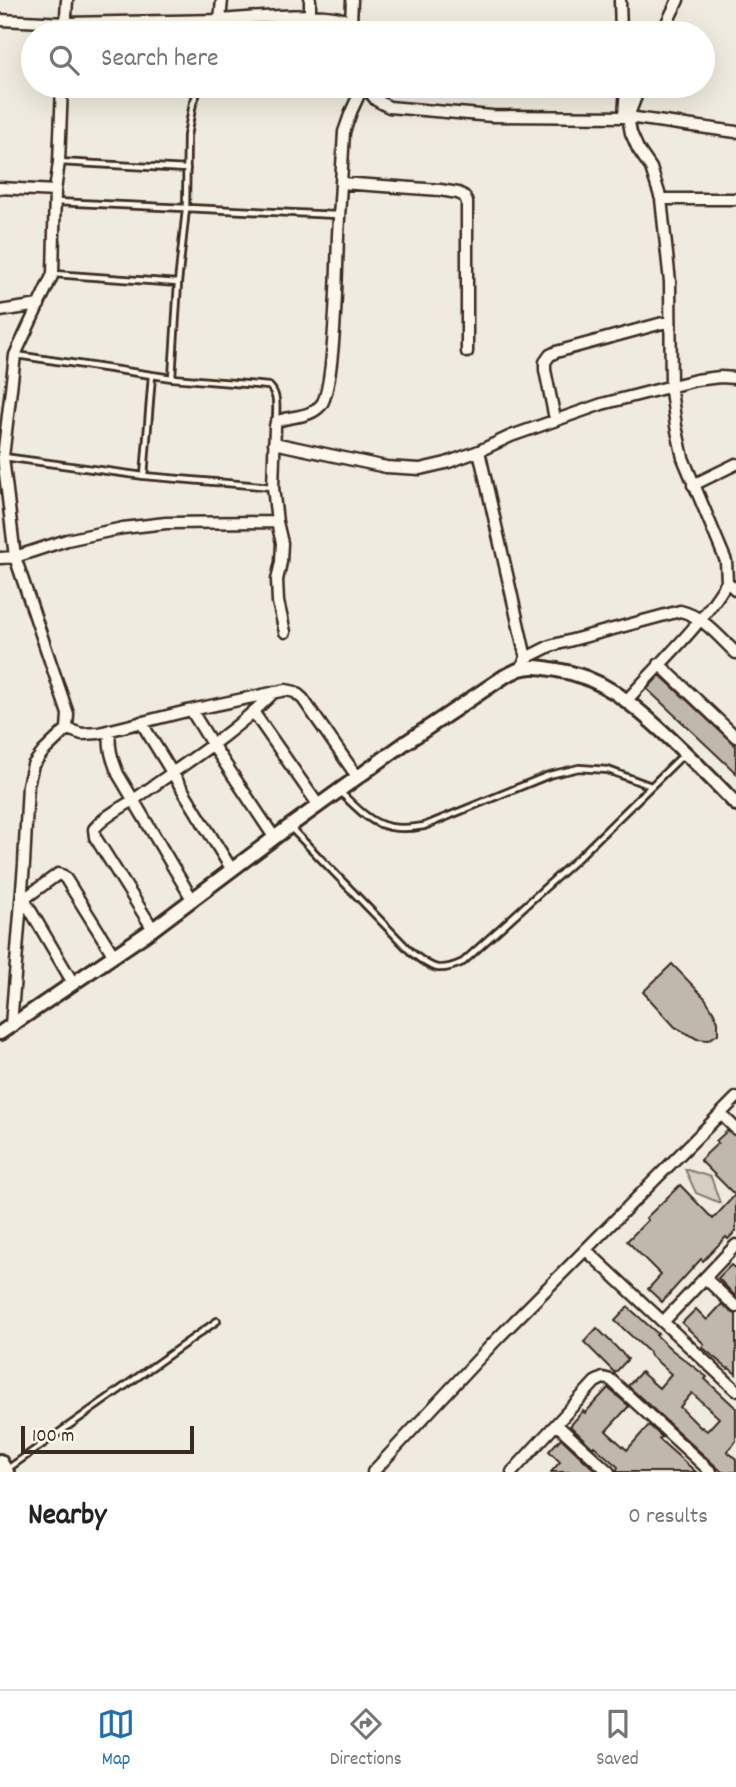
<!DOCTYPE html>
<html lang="en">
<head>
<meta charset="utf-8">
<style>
  :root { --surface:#fff; --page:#f2f2f2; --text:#222; --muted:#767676; --line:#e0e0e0; --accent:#1f6fb2 }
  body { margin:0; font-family:Dekko,sans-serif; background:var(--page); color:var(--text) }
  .scale { position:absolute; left:21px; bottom:18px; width:173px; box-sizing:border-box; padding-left:7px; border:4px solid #3b2a1e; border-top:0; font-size:19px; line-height:24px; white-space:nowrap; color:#3b2a1e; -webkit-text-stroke:5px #fbf7ec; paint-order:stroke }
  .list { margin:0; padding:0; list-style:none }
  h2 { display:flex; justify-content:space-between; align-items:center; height:91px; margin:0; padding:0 28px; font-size:30px }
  h2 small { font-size:23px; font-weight:400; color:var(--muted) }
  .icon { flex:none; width:38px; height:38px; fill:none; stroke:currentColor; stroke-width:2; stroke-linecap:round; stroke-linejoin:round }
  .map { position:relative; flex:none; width:736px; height:1472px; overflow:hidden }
  .search { position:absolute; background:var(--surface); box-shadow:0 7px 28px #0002; left:21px; right:21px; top:21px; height:77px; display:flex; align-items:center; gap:18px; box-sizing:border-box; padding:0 24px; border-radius:38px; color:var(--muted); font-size:26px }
  .sheet { height:217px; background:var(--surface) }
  nav { display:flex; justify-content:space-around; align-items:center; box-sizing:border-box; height:98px; border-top:2px solid var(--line); background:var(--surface); font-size:19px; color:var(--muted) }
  nav a { display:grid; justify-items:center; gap:4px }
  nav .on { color:var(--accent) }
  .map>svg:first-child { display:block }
  .green { fill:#d5cec3; stroke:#887c70; stroke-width:2 }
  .building { fill:#c0b8ad; stroke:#3b2a1e; stroke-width:2; fill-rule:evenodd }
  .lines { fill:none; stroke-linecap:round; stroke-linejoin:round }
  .service-casing { stroke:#3b2a1e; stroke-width:10 }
  .minor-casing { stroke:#3b2a1e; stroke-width:15 }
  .tertiary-casing { stroke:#3b2a1e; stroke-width:18 }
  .service { stroke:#fbf7ec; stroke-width:4.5 }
  .minor { stroke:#fbf7ec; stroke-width:10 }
  .tertiary { stroke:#fbf7ec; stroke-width:12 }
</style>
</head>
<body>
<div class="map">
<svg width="736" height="1472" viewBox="0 0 736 1472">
  <rect width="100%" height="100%" fill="#f0ebe0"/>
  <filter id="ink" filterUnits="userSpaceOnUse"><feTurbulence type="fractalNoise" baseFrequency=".0143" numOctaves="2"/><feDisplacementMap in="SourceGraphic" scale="14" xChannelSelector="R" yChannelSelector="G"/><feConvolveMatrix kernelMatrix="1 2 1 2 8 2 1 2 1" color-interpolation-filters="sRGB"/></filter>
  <g filter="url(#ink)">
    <!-- green -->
    <path class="green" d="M685,1169L711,1177L720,1203L696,1193Z"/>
    <!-- building -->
    <path class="building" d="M660,675L736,746V773L647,689Z
      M672,964L705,998L713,1011L718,1021V1034L708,1040L697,1039L675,1027L643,992Z
      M727,1131L736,1136V1231L728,1239L726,1237L703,1261L701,1259L662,1302L648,1289L661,1275L627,1241L648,1220L646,1218L680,1185L713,1219L735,1195L700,1160L718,1143L716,1141Z
      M731,1265L736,1269V1297L718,1278Z
      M722,1304L731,1312L736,1314V1374L729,1368L728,1369L702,1347L704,1344L682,1323L696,1309L707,1320Z
      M628,1307L658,1334L656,1335L672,1350L707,1377L705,1379L736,1408V1441L727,1451L736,1459V1472H722L628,1386L641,1372L659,1388L671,1374L649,1354L650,1353L615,1321ZM692,1393L719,1418L707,1431L702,1427L701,1428L680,1407Z
      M597,1328L628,1359L615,1373L584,1342Z
      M608,1388L629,1406L606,1431L627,1450L649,1425L662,1437L659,1439L696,1472H616L618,1467L594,1446L593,1448L570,1426L583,1411L585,1413Z
      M561,1438L583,1459L597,1472H551L560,1462L549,1451Z"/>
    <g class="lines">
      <!-- service casing -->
      <g class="service-casing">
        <path id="service" d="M219,33L220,20
          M59,162L187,169
          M56,202L337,215
          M54,274L178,283
          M16,355L172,378L269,386C279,395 276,409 276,421
          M172,378L178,283L186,209L187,136L193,103L200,86
          M4,457L144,476L273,487
          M144,476L152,375
          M340,792C369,820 381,834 424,826L549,775L579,768L608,770L651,786
          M290,827L412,953C432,969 439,973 463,962L578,858L685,753
          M6,1470L217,1321"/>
      </g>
      <!-- minor casing -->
      <g class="minor-casing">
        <path id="minor" d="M222,0L220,20C244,19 336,8 351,23C353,26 354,30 355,33
          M620,0L621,33
          M310,14V0
          M0,20L66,23L220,20
          M351,23L352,0
          M65,33L67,0
          M662,33L678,0
          M365,86L376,100L389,107L492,116L628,117L736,132
          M640,86L628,117L631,133L638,149L651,168L661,199L670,282L671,391L676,426L683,458L726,561L727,582
          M624,117L626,86
          M341,183L440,190L458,193L464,196L467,202V352
          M0,188L55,191
          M661,199H736
          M0,311L39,305
          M555,419L545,370V362L550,355L556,352L670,321
          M274,443L386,467L420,469L446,463L479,451L511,436L602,404L696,380L720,377L736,378
          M479,451L526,658
          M693,485L736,464
          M0,558L15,557L67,540L123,528L166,523L277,522
          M285,632L278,602L277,580L281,562L282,543L277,522L273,487L275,427L276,422C290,415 309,419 321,405C335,388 337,264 338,235C340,201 342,167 344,132L351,112L363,86
          M659,664L736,737
          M521,669L526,658L550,646L680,611C703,616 719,637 736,653
          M627,700C661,662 701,626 727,582L736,590
          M191,710L212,744L274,837
          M254,713L319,806
          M141,722L232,870
          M67,729L82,734L99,733L191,710L286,690L295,692L303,699L358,778
          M110,730C108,747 112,759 118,774L192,899
          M22,896L73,983
          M24,899L54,877L58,874L62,875L66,879L114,956
          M153,929L95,837L94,829C106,814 126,806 142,794C187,762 235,732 274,692
          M11,1025L24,864L28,785L33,765L43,752L67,729L68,714L15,557L3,457L15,355L53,274L55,191L59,162L62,86
          M721,1114L736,1129
          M586,1250L663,1322L736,1245
          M705,1278L736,1307
          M663,1322L736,1390
          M556,1424L609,1472
          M373,1472L497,1339L736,1098
          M512,1472L595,1382L603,1378L611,1380L711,1472"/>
      </g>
      <!-- tertiary casing -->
      <g class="tertiary-casing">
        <path id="tertiary" d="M0,1033L153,929L290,826L405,743L505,676C510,674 515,671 520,669C532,665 544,668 557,670C602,677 630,702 663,732C688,755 712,779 736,804
          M0,1461L7,1472"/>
      </g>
      <!-- service -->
      <use href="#service" class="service"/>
      <!-- minor -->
      <use href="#minor" class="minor"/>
      <!-- tertiary -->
      <use href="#tertiary" class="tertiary"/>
    </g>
  </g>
</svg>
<div class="scale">100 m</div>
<div class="search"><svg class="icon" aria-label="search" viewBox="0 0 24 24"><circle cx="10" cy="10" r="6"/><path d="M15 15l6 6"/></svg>Search here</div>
</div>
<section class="sheet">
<h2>Nearby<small>0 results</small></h2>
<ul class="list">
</ul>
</section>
<nav>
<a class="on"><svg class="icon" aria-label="map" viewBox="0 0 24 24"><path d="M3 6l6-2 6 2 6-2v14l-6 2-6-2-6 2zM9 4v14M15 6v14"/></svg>Map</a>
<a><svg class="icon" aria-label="directions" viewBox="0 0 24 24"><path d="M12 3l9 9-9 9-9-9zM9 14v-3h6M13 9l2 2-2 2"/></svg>Directions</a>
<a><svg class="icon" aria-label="saved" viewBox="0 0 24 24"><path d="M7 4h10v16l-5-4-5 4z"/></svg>Saved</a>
</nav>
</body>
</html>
